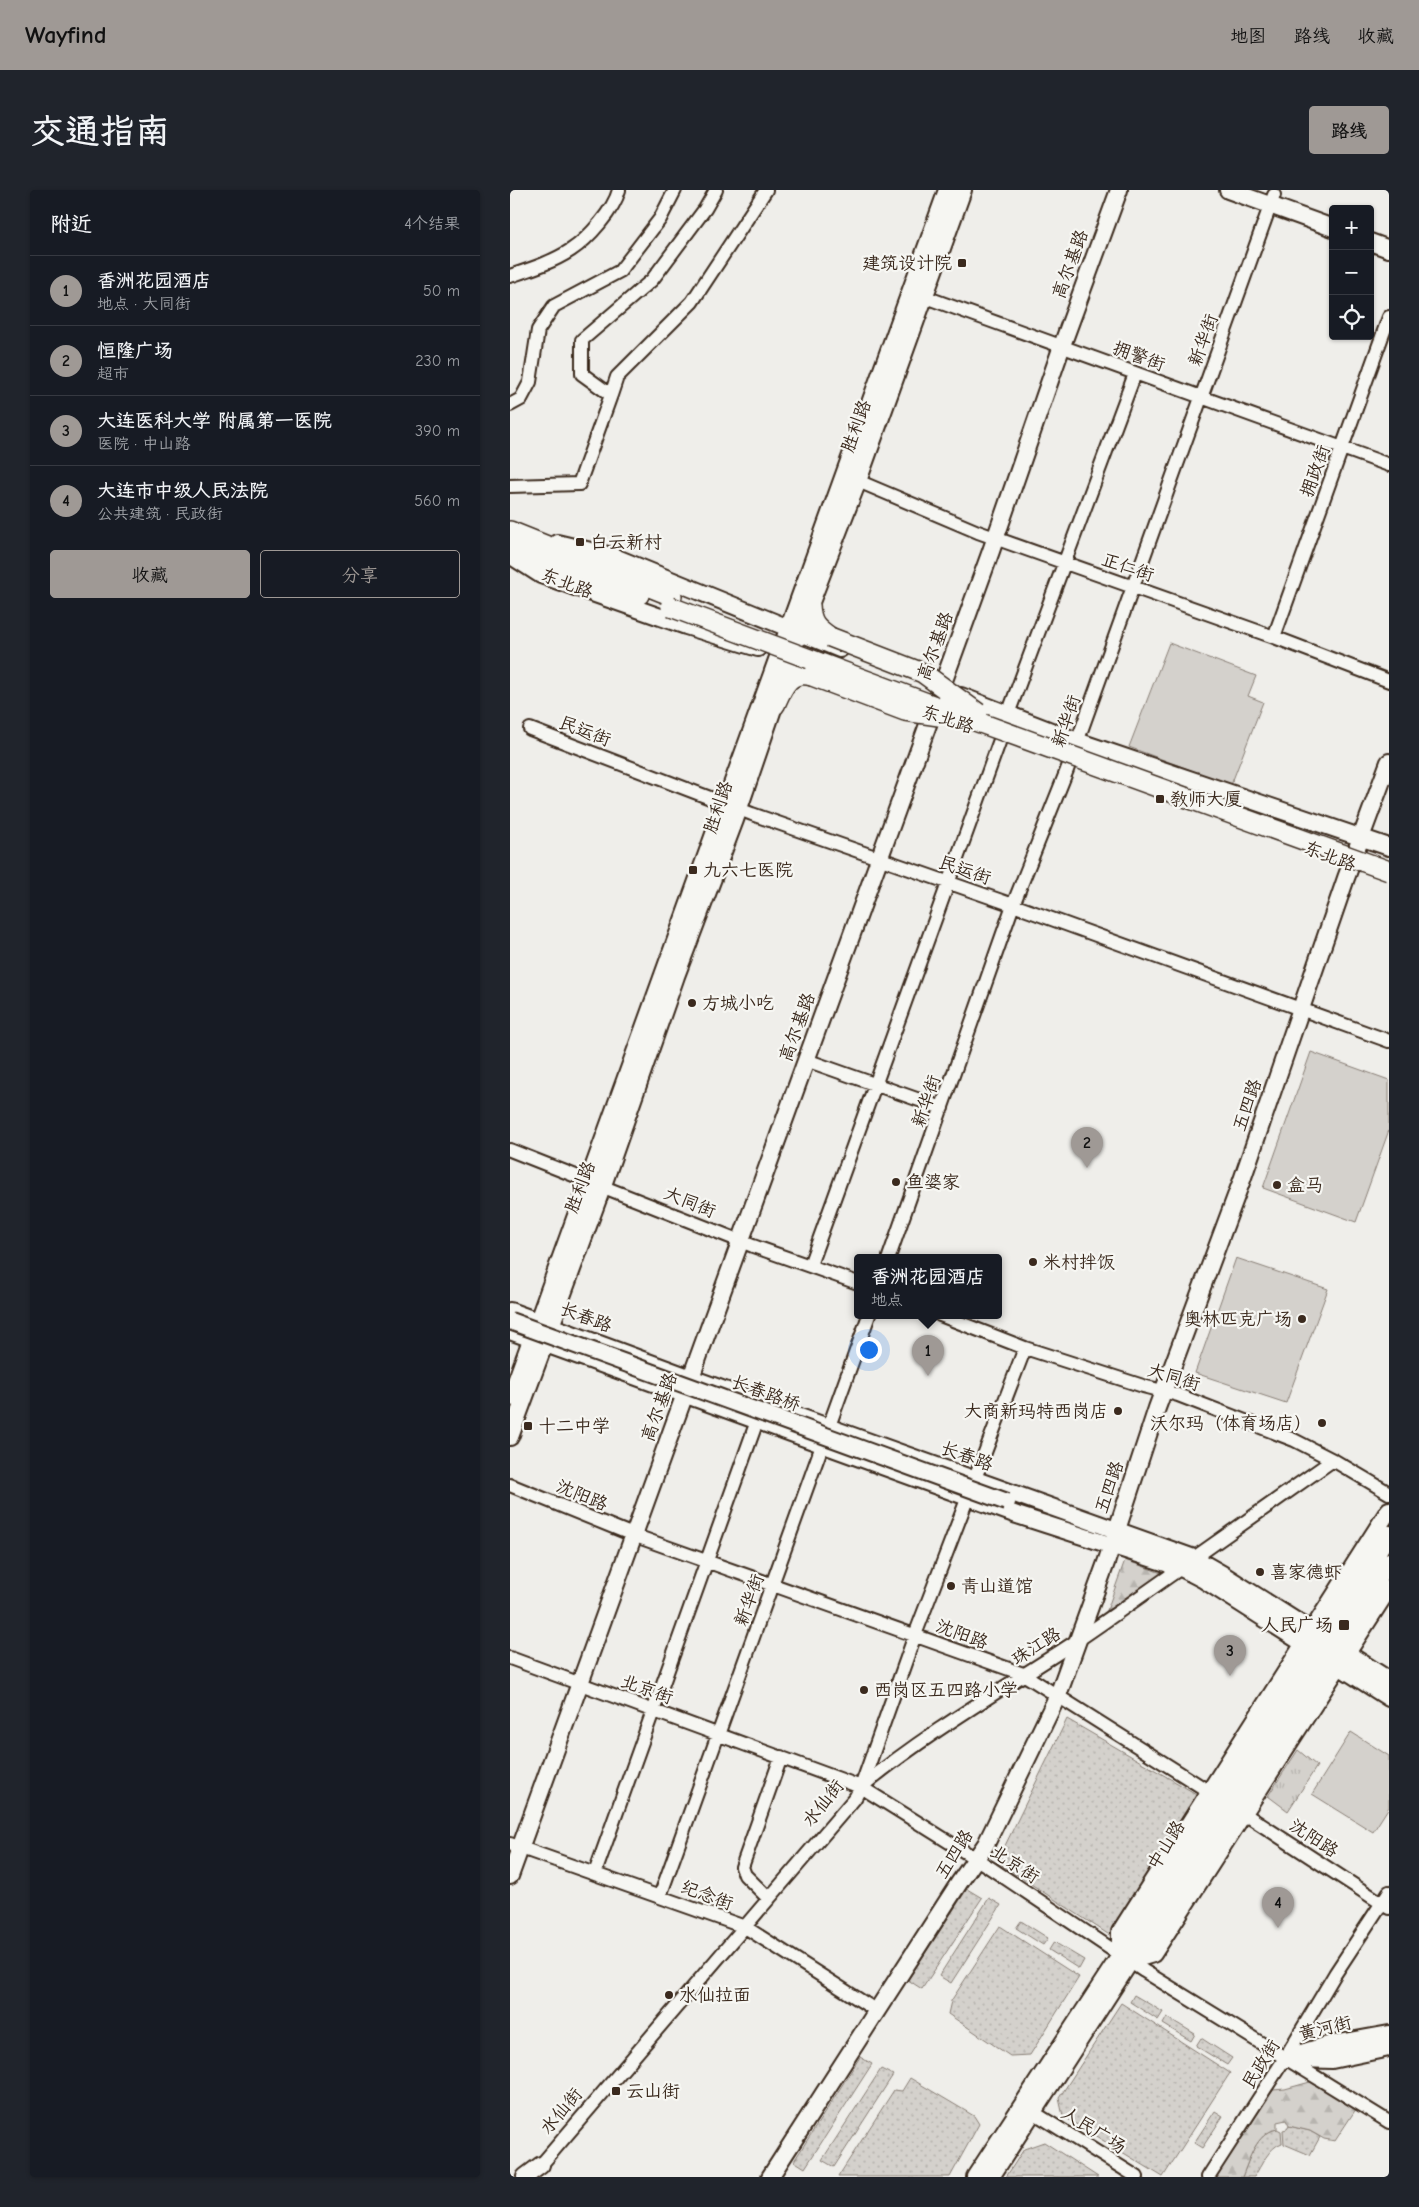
<!DOCTYPE html>
<html lang="zh">
<head>
<meta charset="utf-8">
<style>
  :root { --surface:#171b24; --page:#20242c; --text:#f1f3f6; --muted:#9ea1a6; --line:#363941; --accent:#9f9995 }
  body { margin:0; font-family:"Comic Neue","LXGW WenKai TC",sans-serif; background:var(--page); color:var(--text) }
  .controls { position:absolute; right:15px; top:15px; display:grid; overflow:hidden; border-radius:5px; box-shadow:0 1px 4px #0004 }
  .controls button { width:45px; height:45px; display:grid; place-items:center; padding:0; border:0; border-bottom:1px solid var(--line); background:var(--surface); color:var(--text); font:25px sans-serif }
  .you { position:absolute; left:358px; top:1159px; width:18px; height:18px; margin:-12px; border:4px solid #fff; border-radius:50%; background:#1a73e8; box-shadow:0 0 0 8px #1a73e833 }
  .badge { display:grid; place-items:center; width:32px; height:32px; border-radius:50%; background:var(--accent); color:#111; font-size:16px; font-weight:700 }
  .pin { position:absolute; translate:-50% -41px; filter:drop-shadow(0 1px 2px #0008) }
  .pin::after { content:''; position:absolute; top:26px; width:18px; height:15px; background:inherit; clip-path:polygon(0 0,100% 0,50% 100%) }
  .popup { position:absolute; left:344px; top:1064px; width:148px; height:65px; box-sizing:border-box; display:grid; place-content:center; border-radius:5px; background:var(--surface); filter:drop-shadow(0 1px 4px #0005); font-size:16px; white-space:nowrap; color:var(--muted) }
  .popup b { font-size:19px; color:var(--text) }
  .popup::after { content:''; position:absolute; left:50%; top:100%; margin-left:-10px; border:10px solid transparent; border-top-color:var(--surface) }
  .list { margin:0; padding:0; list-style:none }
  h2 { display:flex; justify-content:space-between; align-items:center; height:65px; margin:0; padding:0 20px; font-size:21px }
  h2 small { font-size:16px; font-weight:400; color:var(--muted) }
  .list li { display:grid; grid-template-columns:32px 1fr auto; gap:15px; align-items:center; box-sizing:border-box; height:70px; padding:0 20px; border-top:1px solid var(--line) }
  .list b { display:block; font-size:19px; white-space:nowrap }
  .list p { margin:0; font-size:16px; white-space:nowrap; color:var(--muted) }
  .list em { font-size:16px; font-style:normal; color:var(--muted) }
  .actions { display:flex; gap:10px; padding:15px 20px }
  .actions a { flex:1; padding:11px 0; border:1px solid var(--accent); border-radius:5px; text-align:center; font-size:18px; color:var(--accent) }
  .actions .main { background:var(--accent); color:#111 }
  .icon { flex:none; width:28px; height:28px; fill:none; stroke:currentColor; stroke-width:2; stroke-linecap:round; stroke-linejoin:round }
  .map { position:relative; flex:none; width:879px; height:1987px; overflow:hidden; border-radius:5px }
  header { display:flex; align-items:center; gap:30px; box-sizing:border-box; height:70px; padding:0 25px; background:var(--accent); color:#111 }
  header strong { font-size:24px }
  nav { display:flex; gap:28px; margin-inline-start:auto; font-size:18px }
  .intro { display:flex; align-items:center; justify-content:space-between; box-sizing:border-box; height:120px; padding:0 30px }
  h1 { margin:0; font-size:35px }
  .button { padding:12px 22px; border-radius:5px; background:var(--accent); color:#111; font-size:18px; font-weight:700 }
  main { display:flex; gap:30px; padding:0 30px }
  aside { flex:1; background:var(--surface); border-radius:5px; box-shadow:0 1px 4px #0004 }
  .map>svg:first-child { display:block }
  .grass { fill:url(#grass-dots); stroke:#887e75 }
  .forest { fill:url(#forest-firs); stroke:#887e75 }
  .park { fill:url(#park-tufts); stroke:#887e75 }
  .garden { fill:#d4d1cc; stroke:#887e75 }
  .lines { fill:none; stroke-linecap:round; stroke-linejoin:round }
  .minor-casing { stroke:#3b2a1e; stroke-width:16 }
  .major-casing { stroke:#3b2a1e; stroke-width:20 }
  .highway-casing { stroke:#3b2a1e; stroke-width:22 }
  .minor { stroke:#f6f6f2; stroke-width:12 }
  .major { stroke:#f6f6f2; stroke-width:16 }
  .highway { stroke:#f6f6f2; stroke-width:19 }
  .major-bridge-casing { stroke:#3b2a1e; stroke-width:20; stroke-linecap:butt }
  .highway-bridge-casing { stroke:#3b2a1e; stroke-width:22; stroke-linecap:butt }
  .major-bridge { stroke:#f6f6f2; stroke-width:16 }
  .highway-bridge { stroke:#f6f6f2; stroke-width:19 }
  .poi-dot { fill:#3b2a1e; stroke:#f6f6f2; stroke-width:2 }
  .labels { text-anchor:middle; stroke-width:4.5; stroke-linejoin:round; paint-order:stroke }
  .poi-label { font-size:18px; fill:#3b2a1e; stroke:#f6f6f2; text-anchor:start }
  .street-label { font-size:18px; fill:#3b2a1e; stroke:#f6f6f2 }
</style>
</head>
<body>
<header>
<strong>Wayfind</strong>
<nav><a>地图</a><a>路线</a><a>收藏</a></nav>
</header>
<div class="intro"><h1>交通指南</h1><a class="button">路线</a></div>
<main>
<aside>
<h2>附近<small>4个结果</small></h2>
<ul class="list">
<li><span class="badge">1</span><div><b>香洲花园酒店</b><p>地点 · 大同街</p></div><em>50 m</em></li>
<li><span class="badge">2</span><div><b>恒隆广场</b><p>超市</p></div><em>230 m</em></li>
<li><span class="badge">3</span><div><b>大连医科大学 附属第一医院</b><p>医院 · 中山路</p></div><em>390 m</em></li>
<li><span class="badge">4</span><div><b>大连市中级人民法院</b><p>公共建筑 · 民政街</p></div><em>560 m</em></li>
</ul>
<div class="actions"><a class="main">收藏</a><a>分享</a></div>
</aside>
<div class="map">
<svg width="879" height="1987" viewBox="0 0 879 1987">
  <defs>
    <pattern id="grass-dots" width="8" height="8" patternUnits="userSpaceOnUse" patternTransform="scale(1.25)"><rect width="8" height="8" fill="#d4d1cc"/><path d="M2 2h.1M6 6h.1" fill="none" stroke="#b7b4af" stroke-width="1.8" stroke-linecap="round"/></pattern>
    <pattern id="forest-firs" width="22" height="20" patternUnits="userSpaceOnUse" patternTransform="scale(1.25)"><rect width="22" height="20" fill="#d4d1cc"/><path d="M5 1l3.5 6h-7zM16 11l3.5 6h-7z" fill="#b7b4af"/></pattern>
    <pattern id="park-tufts" width="24" height="20" patternUnits="userSpaceOnUse" patternTransform="scale(1.25)"><rect width="24" height="20" fill="#d4d1cc"/><path d="M3 7l-1-3M5 7V3M7 7l1-3M15 17l-1-3M17 17v-4M19 17l1-3" fill="none" stroke="#b7b4af"/></pattern>
  </defs>
  <rect width="100%" height="100%" fill="#efeeea"/>
  <filter id="ink" filterUnits="userSpaceOnUse"><feTurbulence type="fractalNoise" baseFrequency=".02" numOctaves="2"/><feDisplacementMap in="SourceGraphic" scale="10" xChannelSelector="R" yChannelSelector="G"/><feConvolveMatrix kernelMatrix="1 2 1 2 8 2 1 2 1" color-interpolation-filters="sRGB"/></filter>
  <g filter="url(#ink)">
    <!-- grass -->
    <path class="grass" d="M557,1529L688,1605L601,1746L487,1672Z
      M457,1699L472,1708L412,1799L398,1790Z
      M479,1708L491,1715L441,1793L429,1786Z
      M511,1731L538,1748L533,1755L506,1738Z
      M490,1736L569,1787L520,1865L500,1866L438,1824L441,1811Z
      M544,1752L574,1770L569,1779L539,1760Z
      M624,1805L653,1822L648,1830L620,1812Z
      M611,1813L720,1883L653,1987L553,1926L549,1908Z
      M657,1827L685,1844L681,1851L653,1834Z
      M691,1848L722,1868L717,1875L686,1856Z
      M350,1867L362,1874L295,1978L284,1971Z
      M371,1879L383,1885L324,1977L312,1970Z
      M400,1888L464,1926L469,1934L440,1987H328L384,1900L392,1901Z
      M705,1921L713,1926L692,1958L684,1953Z
      M779,1936L800,1941L810,1947L800,1965L774,1954L773,1940L777,1939Z
      M767,1939L771,1941L772,1953C759,1957 751,1976 744,1987H732C739,1970 746,1943 767,1939Z
      M534,1952L588,1987H496L514,1959Z"/>
    <!-- forest -->
    <path class="forest" d="M615,1370L657,1385L595,1426Z
      M800,1892L809,1894L846,1919L825,1951L814,1949L800,1941L779,1936L776,1930L767,1932V1939C746,1943 739,1970 732,1987H706L763,1900L775,1899Z"/>
    <!-- park -->
    <path class="park" d="M788,1560L807,1576L778,1621L758,1606Z"/>
    <!-- garden -->
    <path class="garden" d="M659,453L746,486L738,506L753,512L721,595L619,557Z
      M801,862L879,890V940L846,1032L753,998Z
      M726,1068L818,1099L776,1213L685,1183Z
      M841,1542L879,1566V1617L863,1642L802,1604Z"/>
    <g class="lines">
      <!-- minor casing -->
      <g class="minor-casing">
        <path id="minor" d="M0,86C21,79 43,72 61,60C78,49 104,20 109,0
          M407,104L879,275
          M101,205L107,187L182,112L256,0
          M0,215L11,209L20,192L28,140L44,116L110,81L150,29L165,0
          M348,291L468,342L764,447L879,491
          M0,296L69,294L101,205L72,184V150L142,90L195,19L206,0
          M764,447L879,127
          M498,524L623,189
          M20,539L242,624L503,715L879,851
          M296,870L432,918
          M0,960L243,1056L348,1093
          M379,1067L503,715L557,580L764,5
          M300,1075L491,547
          M430,1125L515,1158L633,1196L668,1205L784,1250L823,1270L879,1303
          M0,1295L123,1345L513,1484L706,1606
          M684,1368L823,1270
          M0,1468L351,1597L479,1677L634,1781L879,1932
          M351,1597C418,1542 493,1499 565,1452C601,1428 636,1402 671,1378
          M727,1619L879,1718
          M0,1654L235,1737L367,1821
          M85,1683L247,1231
          M150,1706L359,1125
          M259,1709L235,1685L232,1677L271,1567
          M523,1922L627,1987
          M31,1975L345,1608L351,1597L405,1445L515,1158
          M698,1987L775,1868L825,1784L879,1702"/>
      </g>
      <!-- major casing -->
      <g class="major-casing">
        <path id="major" d="M718,0L823,38
          M860,52L879,59
          M47,353L102,366L330,459
          M0,365L31,385L176,436L248,458
          M451,506L567,551L879,657
          M0,1121L181,1188L684,1368L712,1384L879,1490
          M0,1141L507,1325L671,1378L694,1390L879,1508
          M0,1208L437,0
          M0,1247L92,998L166,786L225,630L289,443L348,291L453,0
          M0,1686L481,361L554,150L609,0
          M610,1765V1742L879,1320
          M619,1771L643,1764L879,1398
          M775,1868L818,1855L879,1844
          M790,1869L822,1870L879,1858
          M15,1987L31,1975
          M260,1987L449,1693L476,1654L548,1505L597,1370L647,1218L732,990L836,688L879,572
          M465,1987L619,1752L879,1344
          M481,1987L879,1371"/>
      </g>
      <!-- highway casing -->
      <g class="highway-casing">
        <path id="highway" d="M0,341L162,406
          M0,360L129,405
          M300,415C301,433 306,437 320,447
          M265,515C273,497 279,480 302,486"/>
      </g>
      <!-- minor -->
      <use href="#minor" class="minor"/>
      <!-- major -->
      <use href="#major" class="major"/>
      <!-- highway -->
      <use href="#highway" class="highway"/>
      <!-- major-bridge casing -->
      <g class="major-bridge-casing">
        <path id="major-bridge" d="M0,1131L497,1312"/>
      </g>
      <!-- highway-bridge casing -->
      <g class="highway-bridge-casing">
        <path id="highway-bridge" d="M161,417L465,531L879,681
          M320,447L413,483L468,523
          M302,486L395,521L429,526"/>
      </g>
      <!-- major-bridge -->
      <use href="#major-bridge" class="major-bridge"/>
      <!-- highway-bridge -->
      <use href="#highway-bridge" class="highway-bridge"/>
    </g>
  </g>
  <!-- markers -->
  <g class="poi-dot">
    <rect x="447" y="68" width="10" height="10" rx="2.5"/>
    <rect x="65" y="347" width="10" height="10" rx="2.5"/>
    <rect x="645" y="604" width="10" height="10" rx="2.5"/>
    <rect x="178" y="675" width="10" height="10" rx="2.5"/>
    <circle cx="182" cy="813" r="5"/>
    <circle cx="386" cy="992" r="5"/>
    <circle cx="767" cy="995" r="5"/>
    <circle cx="523" cy="1072" r="5"/>
    <circle cx="792" cy="1129" r="5"/>
    <circle cx="608" cy="1221" r="5"/>
    <circle cx="812" cy="1233" r="5"/>
    <rect x="13" y="1231" width="10" height="10" rx="2.5"/>
    <circle cx="750" cy="1382" r="5"/>
    <circle cx="441" cy="1396" r="5"/>
    <rect x="828" y="1429" width="12" height="12" rx="2.5"/>
    <circle cx="354" cy="1500" r="5"/>
    <circle cx="159" cy="1805" r="5"/>
    <rect x="101" y="1896" width="10" height="10" rx="2.5"/>
  </g>
  <g class="labels">
    <!-- poi labels -->
    <g class="poi-label">
      <text x="442" y="79" text-anchor="end">建筑设计院</text>
      <text x="80" y="358">白云新村</text>
      <text x="660" y="615">教师大厦</text>
      <text x="193" y="686">九六七医院</text>
      <text x="192" y="819">方城小吃</text>
      <text x="396" y="998">鱼婆家</text>
      <text x="777" y="1001">盒马</text>
      <text x="533" y="1078">米村拌饭</text>
      <text x="782" y="1135" text-anchor="end">奥林匹克广场</text>
      <text x="598" y="1227" text-anchor="end">大商新玛特西岗店</text>
      <text x="802" y="1239" text-anchor="end">沃尔玛（体育场店）</text>
      <text x="28" y="1242">十二中学</text>
      <text x="760" y="1388">喜家德虾</text>
      <text x="451" y="1402">青山道馆</text>
      <text x="823" y="1441" text-anchor="end">人民广场</text>
      <text x="364" y="1506">西岗区五四路小学</text>
      <text x="169" y="1811">水仙拉面</text>
      <text x="116" y="1907">云山街</text>
    </g>
    <!-- street labels -->
    <g class="street-label">
      <text transform="translate(560 74) rotate(-70)" y="6">高尔基路</text>
      <text transform="translate(693 150) rotate(-70)" y="6">新华街</text>
      <text transform="translate(629 166) rotate(20)" y="6">拥警街</text>
      <text transform="translate(346 236) rotate(-70)" y="6">胜利路</text>
      <text transform="translate(805 281) rotate(-70)" y="6">拥政街</text>
      <text transform="translate(618 377) rotate(19)" y="6">正仁街</text>
      <text transform="translate(57 393) rotate(21)" y="6">东北路</text>
      <text transform="translate(425 456) rotate(-70)" y="6">高尔基路</text>
      <text transform="translate(438 529) rotate(19)" y="6">东北路</text>
      <text transform="translate(556 531) rotate(-71)" y="6">新华街</text>
      <text transform="translate(75 541) rotate(21)" y="6">民运街</text>
      <text transform="translate(208 617) rotate(-71)" y="6">胜利路</text>
      <text transform="translate(820 666) rotate(21)" y="6">东北路</text>
      <text transform="translate(455 680) rotate(19)" y="6">民运街</text>
      <text transform="translate(287 837) rotate(-70)" y="6">高尔基路</text>
      <text transform="translate(416 911) rotate(-71)" y="6">新华街</text>
      <text transform="translate(737 915) rotate(-71)" y="6">五四路</text>
      <text transform="translate(70 997) rotate(-69)" y="6">胜利路</text>
      <text transform="translate(180 1012) rotate(22)" y="6">大同街</text>
      <text transform="translate(76 1127) rotate(21)" y="6">长春路</text>
      <text transform="translate(664 1187) rotate(17)" y="6">大同街</text>
      <text transform="translate(256 1203) rotate(20)" y="6">长春路桥</text>
      <text transform="translate(149 1217) rotate(-70)" y="6">高尔基路</text>
      <text transform="translate(457 1266) rotate(20)" y="6">长春路</text>
      <text transform="translate(599 1297) rotate(-71)" y="6">五四路</text>
      <text transform="translate(72 1305) rotate(22)" y="6">沈阳路</text>
      <text transform="translate(239 1410) rotate(-70)" y="6">新华街</text>
      <text transform="translate(452 1444) rotate(20)" y="6">沈阳路</text>
      <text transform="translate(526 1456) rotate(-32)" y="6">珠江路</text>
      <text transform="translate(137 1499) rotate(20)" y="6">北京街</text>
      <text transform="translate(313 1613) rotate(-51)" y="6">水仙街</text>
      <text transform="translate(804 1648) rotate(33)" y="6">沈阳路</text>
      <text transform="translate(656 1655) rotate(-58)" y="6">中山路</text>
      <text transform="translate(444 1664) rotate(-58)" y="6">五四路</text>
      <text transform="translate(505 1674) rotate(33)" y="6">北京街</text>
      <text transform="translate(197 1705) rotate(20)" y="6">纪念街</text>
      <text transform="translate(815 1838) rotate(-14)" y="6">黄河街</text>
      <text transform="translate(751 1874) rotate(-58)" y="6">民政街</text>
      <text transform="translate(51 1921) rotate(-50)" y="6">水仙街</text>
      <text transform="translate(584 1940) rotate(32)" y="6">人民广场</text>
    </g>
  </g>
</svg>
<div class="controls">
<button>+</button>
<button>−</button>
<button><svg class="icon" aria-label="locate" viewBox="0 0 24 24"><circle cx="12" cy="12" r="6"/><path d="M12 2v4M12 18v4M2 12h4M18 12h4"/></svg></button>
</div>
<div class="you"></div>
<div class="pin badge" style="left:418px;top:1186px">1</div>
<div class="popup"><b>香洲花园酒店</b>地点</div>
<div class="pin badge" style="left:577px;top:978px">2</div>
<div class="pin badge" style="left:720px;top:1486px">3</div>
<div class="pin badge" style="left:768px;top:1738px">4</div>
</div>
</main>
</body>
</html>
